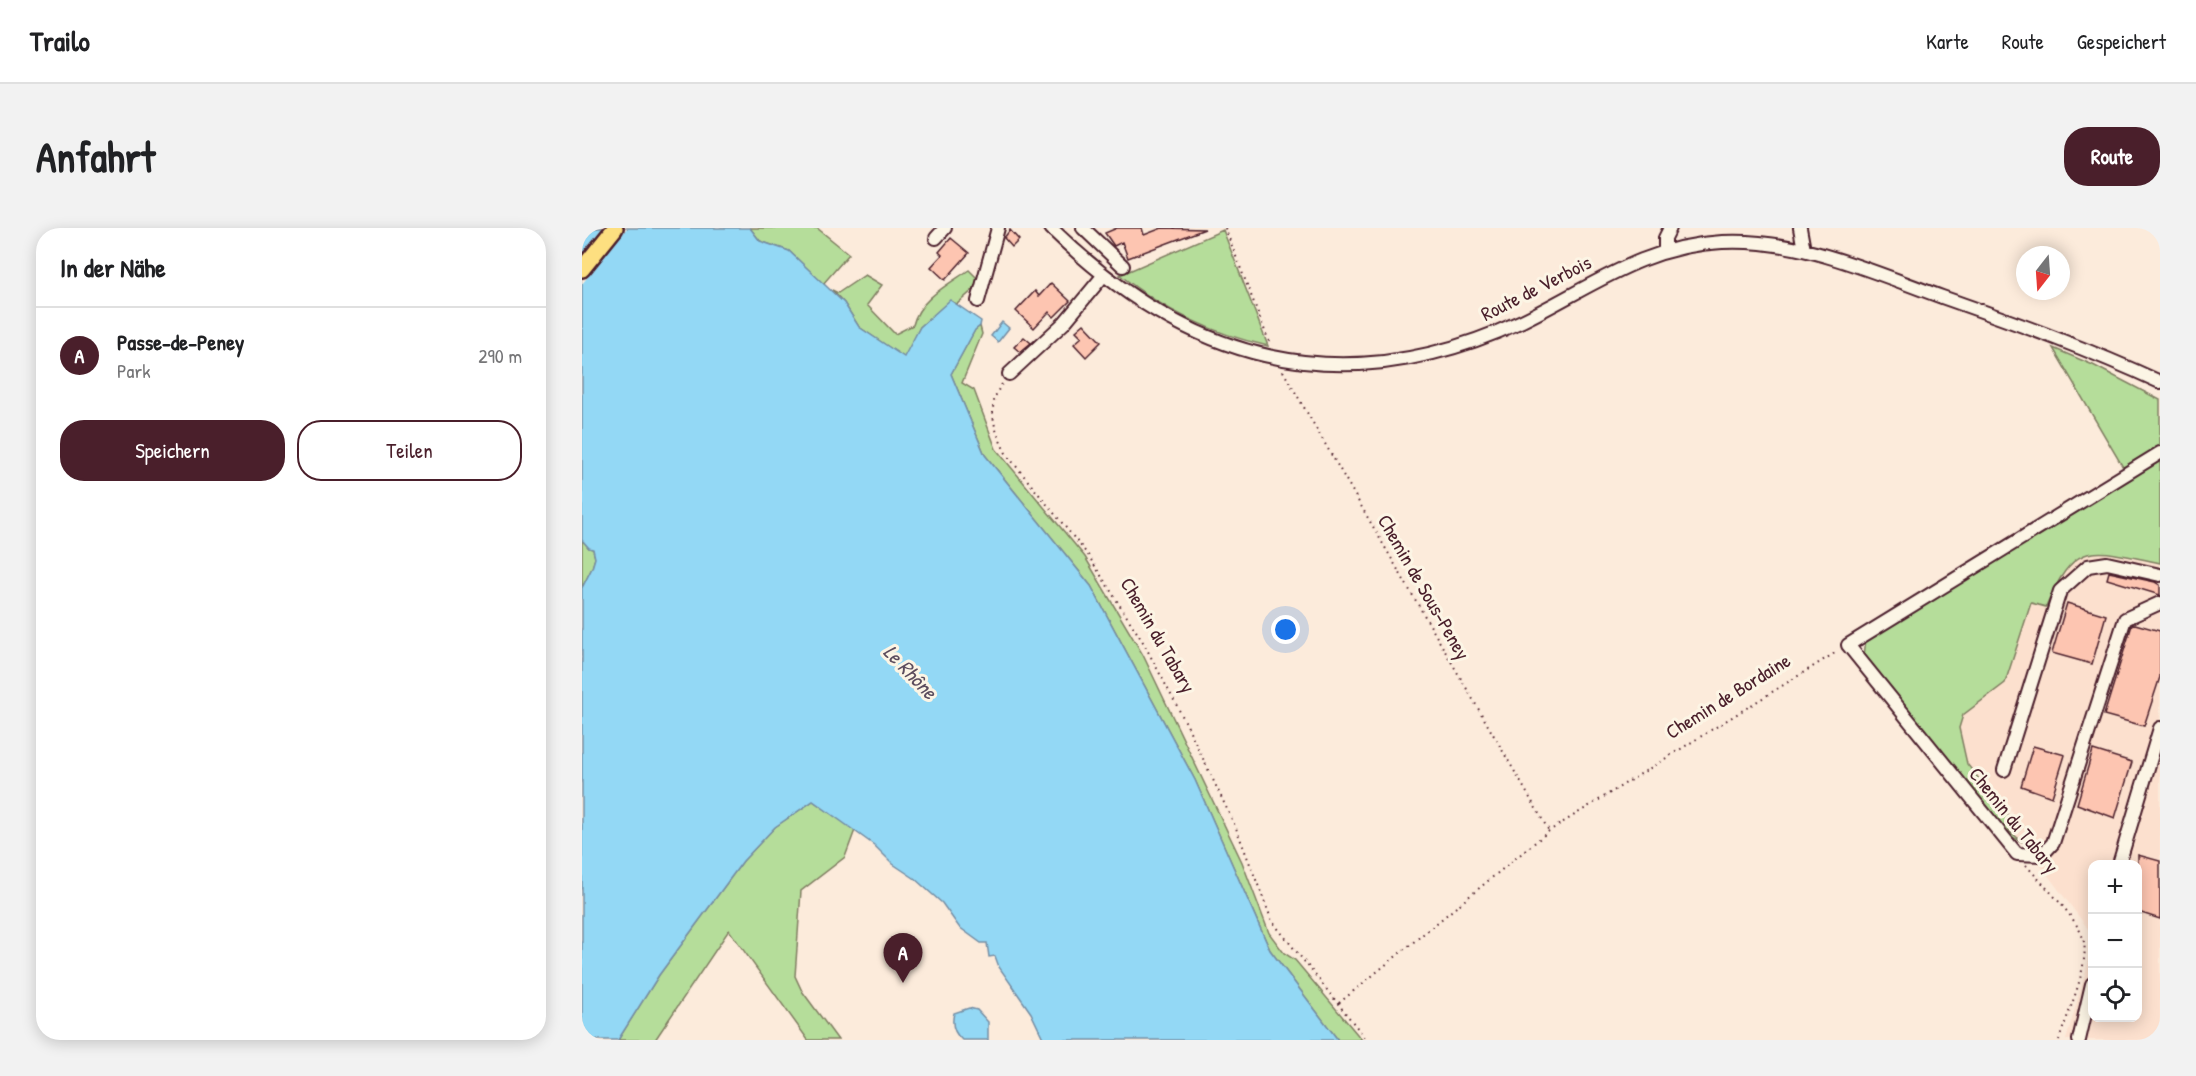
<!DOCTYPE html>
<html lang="de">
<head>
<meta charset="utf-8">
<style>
  :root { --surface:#fff; --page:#f2f2f2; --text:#202124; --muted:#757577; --line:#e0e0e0; --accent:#4a1f2b }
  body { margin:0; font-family:"Patrick Hand",sans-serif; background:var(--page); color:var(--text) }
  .controls { position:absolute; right:18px; bottom:18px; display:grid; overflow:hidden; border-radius:12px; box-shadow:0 3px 15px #0003 }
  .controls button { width:54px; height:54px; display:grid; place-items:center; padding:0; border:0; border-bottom:2px solid var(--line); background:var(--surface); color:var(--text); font:30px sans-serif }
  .compass { position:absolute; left:1434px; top:18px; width:54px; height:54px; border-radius:50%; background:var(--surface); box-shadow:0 3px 15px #0003; rotate:197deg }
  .you { position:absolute; left:704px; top:402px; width:21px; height:21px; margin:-15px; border:4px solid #fff; border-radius:50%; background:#1a73e8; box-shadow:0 0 0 9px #1a73e833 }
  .badge { display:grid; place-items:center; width:39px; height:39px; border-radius:50%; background:var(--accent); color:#fff; font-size:20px; font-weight:700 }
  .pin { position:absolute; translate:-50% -50px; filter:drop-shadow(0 2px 3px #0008) }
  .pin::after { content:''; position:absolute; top:32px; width:21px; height:18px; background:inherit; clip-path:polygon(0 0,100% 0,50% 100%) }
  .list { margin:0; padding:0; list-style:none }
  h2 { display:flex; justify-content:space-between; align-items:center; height:78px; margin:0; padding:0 24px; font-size:26px }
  h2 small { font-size:20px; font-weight:400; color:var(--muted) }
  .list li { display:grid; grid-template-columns:39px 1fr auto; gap:18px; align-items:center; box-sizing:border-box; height:96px; padding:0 24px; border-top:2px solid var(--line) }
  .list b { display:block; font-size:22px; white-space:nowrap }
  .list p { margin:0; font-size:20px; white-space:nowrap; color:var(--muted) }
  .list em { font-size:20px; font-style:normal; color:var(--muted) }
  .actions { display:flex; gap:12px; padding:18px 24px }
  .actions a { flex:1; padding:14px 0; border:2px solid var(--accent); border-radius:24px; text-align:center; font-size:21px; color:var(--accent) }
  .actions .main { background:var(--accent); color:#fff }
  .icon { flex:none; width:33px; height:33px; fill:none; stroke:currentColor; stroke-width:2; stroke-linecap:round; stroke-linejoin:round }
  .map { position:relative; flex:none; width:1578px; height:812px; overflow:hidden; border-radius:24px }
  header { display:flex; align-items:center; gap:36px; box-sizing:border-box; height:84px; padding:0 30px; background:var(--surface); border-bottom:2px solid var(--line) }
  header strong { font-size:28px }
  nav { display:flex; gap:33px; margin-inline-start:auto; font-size:21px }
  .intro { display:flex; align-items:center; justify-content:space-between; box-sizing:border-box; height:144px; padding:0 36px }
  h1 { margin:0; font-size:42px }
  .button { padding:15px 27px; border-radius:24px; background:var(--accent); color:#fff; font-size:21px; font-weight:700 }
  main { display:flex; gap:36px; padding:0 36px }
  aside { flex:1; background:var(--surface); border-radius:24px; box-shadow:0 3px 15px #0003 }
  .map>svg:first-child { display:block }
  .built { fill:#fce0ce }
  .green { fill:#b5dd9a; stroke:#807e62; stroke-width:1.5 }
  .water { fill:#93d8f5; stroke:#768ea4; stroke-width:1.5 }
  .pier { fill:#fcebdb }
  .building { fill:#fdc5b1; stroke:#4a1f2b; stroke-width:1.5 }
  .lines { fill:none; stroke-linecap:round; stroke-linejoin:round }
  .minor-casing { stroke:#4a1f2b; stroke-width:16 }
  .major-casing { stroke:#4a1f2b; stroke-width:20 }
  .path { stroke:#4a1f2b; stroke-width:2; stroke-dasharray:1.5 4.5; stroke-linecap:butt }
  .minor { stroke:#fcf5e5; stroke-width:12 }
  .major { stroke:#fddf80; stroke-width:15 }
  .labels { text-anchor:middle; stroke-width:6; stroke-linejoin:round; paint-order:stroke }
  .street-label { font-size:20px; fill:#4a1f2b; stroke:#fcf5e5 }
  .water-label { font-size:21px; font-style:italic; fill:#5c4d5e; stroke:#fcf5e5 }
</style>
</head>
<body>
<header>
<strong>Trailo</strong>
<nav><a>Karte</a><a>Route</a><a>Gespeichert</a></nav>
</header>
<div class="intro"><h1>Anfahrt</h1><a class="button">Route</a></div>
<main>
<aside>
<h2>In der Nähe<small></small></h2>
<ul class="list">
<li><span class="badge">A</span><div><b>Passe-de-Peney</b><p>Park</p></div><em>290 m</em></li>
</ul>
<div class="actions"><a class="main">Speichern</a><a>Teilen</a></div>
</aside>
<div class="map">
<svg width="1578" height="812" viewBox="0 0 1578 812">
  <rect width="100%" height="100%" fill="#fcebdb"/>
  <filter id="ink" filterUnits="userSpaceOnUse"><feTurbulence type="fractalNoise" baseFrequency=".0167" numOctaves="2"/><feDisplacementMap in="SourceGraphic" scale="12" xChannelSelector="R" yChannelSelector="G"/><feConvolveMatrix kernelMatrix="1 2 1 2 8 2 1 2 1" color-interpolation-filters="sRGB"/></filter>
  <g filter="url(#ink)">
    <!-- built -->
    <path class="built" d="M1519,323L1578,335V812H1484L1510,722V790H1556V636H1510V706L1441,614L1427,603L1431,584L1428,583L1429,578L1417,574L1385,536L1377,500L1381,487L1423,455L1449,375L1464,379L1476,350L1485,338L1497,329Z"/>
    <!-- green -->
    <path class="green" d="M168,0H235L267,26L241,56L207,23L178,13Z
      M641,2L686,118C632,106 581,82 538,47Z
      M387,42L395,50L393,60L375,76L368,73L338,99L323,130L277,99L262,75L250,62L256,65L283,47L300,57L285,77L313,106L331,97C337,71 367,56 387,42Z
      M398,98L400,106L380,155L392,162L414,221L503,329L561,427L660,634L687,705L702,725L713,732L780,812H756L688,722L613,552L509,358L403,227L369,146L393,102Z
      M1471,120L1511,137L1578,172V219L1542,241Z
      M1578,230V335C1512,322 1494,308 1464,379L1449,375L1423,455L1381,487L1377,500L1385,536L1429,591L1427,603L1441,614L1423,606L1282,429L1284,410Z
      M0,312L7,320L11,321L13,330L10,340L0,360Z
      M231,573L273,602L263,629L219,663L213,748L220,763L256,812H226L147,702L73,812H36L77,747L161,633L193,599Z"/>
    <!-- water -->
    <path class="water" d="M0,0H168L178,13L207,23L262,75L277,99L322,129L338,99L368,72L399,93L398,98L393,102L369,146L403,227L509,358L613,552L688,722L756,812H462L449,785L417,739L413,728L407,729L405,715H399L377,699L360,675L332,650L311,636L292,617L231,573L193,599L161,633L77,747L36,812H0V360L10,340L13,330L11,321L7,320L0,312Z
      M420,94L427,100L416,114L409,108Z
      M387,780L395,782L406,794V812H380C372,805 369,796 372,785Z"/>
    <!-- pier -->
    <path class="pier" d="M21,0H45L0,56V26Z"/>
    <!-- building -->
    <path class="building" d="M535,0H560L562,7L580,0L623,1L546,30L540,14L532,18L523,5Z
      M428,2L437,12L430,19L422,10Z
      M369,10L387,25L363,52L349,39L360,27L357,24Z
      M469,55L488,73L472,89L467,84L452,100L434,83L453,63L457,68Z
      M502,96L519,114L504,129L492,116L500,109L494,103Z
      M442,109L449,115L438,124L432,119Z
      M1527,344L1573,354L1578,357V367L1525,351Z
      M1485,375L1524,387L1510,436L1470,425Z
      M1553,396L1578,403V449L1562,498L1522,487L1550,397Z
      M1451,518L1483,527L1470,569L1439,558Z
      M1511,522L1550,534L1533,590L1495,576Z
      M1556,627L1578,633V691L1556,684Z"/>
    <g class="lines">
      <!-- minor casing -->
      <g class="minor-casing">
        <path id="minor" d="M469,0C606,135 761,177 940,93C1008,60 1061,18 1140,14C1217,10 1288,43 1360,69C1434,95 1507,121 1578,154
          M501,0L541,38
          M1218,0L1222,22
          M354,10L363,0
          M1083,24V10L1088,0
          M396,73L416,0
          M427,146L482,95L521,48
          M1578,225L1266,417L1435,626L1460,627L1471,615L1543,391L1578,375
          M1422,542L1478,363L1506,338L1525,335L1578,347
          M1537,636L1578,500
          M1497,812L1510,756"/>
      </g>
      <!-- major casing -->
      <g class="major-casing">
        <path id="major" d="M0,41L33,0"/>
      </g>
      <!-- path -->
      <path class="path" d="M643,0L688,116
        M701,143L967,603
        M420,156C403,179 413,204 425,227L506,327L561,414L604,495L654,600L690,693L785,812
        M1444,637C1460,656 1493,687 1501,710C1509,736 1485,786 1477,812
        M757,775L967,603L1256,423"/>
      <!-- minor -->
      <use href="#minor" class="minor"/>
      <!-- major -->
      <use href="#major" class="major"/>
    </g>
  </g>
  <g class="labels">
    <!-- street labels -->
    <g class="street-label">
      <text transform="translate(954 60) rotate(-27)" y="7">Route de Verbois</text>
      <text transform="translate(842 359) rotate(60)" y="7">Chemin de Sous-Peney</text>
      <text transform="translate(576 407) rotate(60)" y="7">Chemin du Tabary</text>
      <text transform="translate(1146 468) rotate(-32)" y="7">Chemin de Bordaine</text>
      <text transform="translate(1432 592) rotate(51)" y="7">Chemin du Tabary</text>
    </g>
    <!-- water labels -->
    <g class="water-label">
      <text transform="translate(328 444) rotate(46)" y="7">Le Rhône</text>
    </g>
  </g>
</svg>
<div class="controls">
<button>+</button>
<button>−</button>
<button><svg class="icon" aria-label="locate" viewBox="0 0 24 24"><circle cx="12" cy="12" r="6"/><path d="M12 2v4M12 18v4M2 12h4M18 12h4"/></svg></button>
</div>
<svg class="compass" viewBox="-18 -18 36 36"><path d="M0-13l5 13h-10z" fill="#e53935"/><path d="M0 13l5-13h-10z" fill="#757577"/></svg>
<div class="you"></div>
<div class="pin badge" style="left:321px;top:755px">A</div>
</div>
</main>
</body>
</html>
